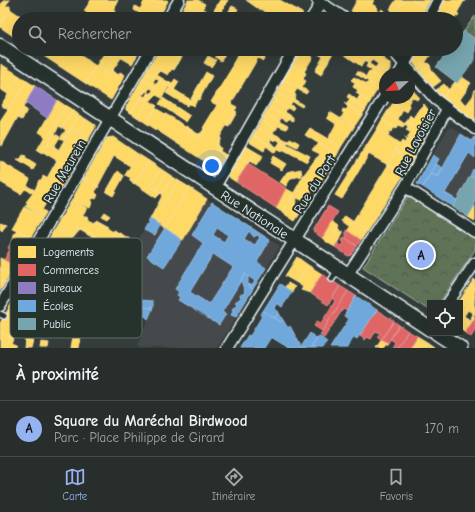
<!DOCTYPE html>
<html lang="fr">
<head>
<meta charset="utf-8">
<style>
  :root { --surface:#272e2c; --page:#2f3634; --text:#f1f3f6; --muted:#a4a8a9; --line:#434a48; --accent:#95b2f1 }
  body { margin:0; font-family:"Comic Neue",sans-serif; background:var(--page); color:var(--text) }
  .controls { position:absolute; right:12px; bottom:12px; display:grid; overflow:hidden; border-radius:0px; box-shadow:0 4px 16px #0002 }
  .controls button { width:36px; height:36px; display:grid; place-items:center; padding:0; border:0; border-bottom:1px solid var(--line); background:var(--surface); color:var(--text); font:20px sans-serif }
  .compass { position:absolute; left:379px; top:68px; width:36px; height:36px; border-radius:50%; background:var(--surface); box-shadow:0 4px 16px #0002; rotate:247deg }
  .you { position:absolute; left:212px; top:166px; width:14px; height:14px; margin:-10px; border:3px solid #fff; border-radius:50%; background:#1a73e8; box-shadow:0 0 0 6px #1a73e833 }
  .badge { display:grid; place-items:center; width:26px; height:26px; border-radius:50%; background:var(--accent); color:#111; font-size:13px; font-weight:700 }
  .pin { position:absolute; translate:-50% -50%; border:2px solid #fff; box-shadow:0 1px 4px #0006 }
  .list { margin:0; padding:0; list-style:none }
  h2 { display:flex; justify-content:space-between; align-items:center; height:52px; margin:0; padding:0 16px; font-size:17px }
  h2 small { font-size:13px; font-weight:400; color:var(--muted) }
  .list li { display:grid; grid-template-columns:26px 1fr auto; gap:12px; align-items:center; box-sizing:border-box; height:56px; padding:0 16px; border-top:1px solid var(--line) }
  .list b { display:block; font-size:15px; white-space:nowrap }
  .list p { margin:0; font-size:13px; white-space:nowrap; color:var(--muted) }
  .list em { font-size:13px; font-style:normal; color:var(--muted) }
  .icon { flex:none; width:22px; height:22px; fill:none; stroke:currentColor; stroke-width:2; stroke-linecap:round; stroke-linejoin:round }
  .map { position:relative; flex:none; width:475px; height:348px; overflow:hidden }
  .search { position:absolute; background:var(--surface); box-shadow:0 4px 16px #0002; left:12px; right:12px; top:12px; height:44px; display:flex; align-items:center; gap:10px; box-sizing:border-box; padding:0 14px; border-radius:22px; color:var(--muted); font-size:15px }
  .sheet { height:108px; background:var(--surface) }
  nav { display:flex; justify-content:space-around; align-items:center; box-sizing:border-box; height:56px; border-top:1px solid var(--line); background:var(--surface); font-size:11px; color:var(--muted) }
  nav a { display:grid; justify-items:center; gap:2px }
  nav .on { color:var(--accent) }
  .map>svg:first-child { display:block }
  .built { fill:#444a4c }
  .forest { fill:url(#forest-crowns); stroke:#a3b2a7 }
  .garden { fill:url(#garden-furrows); stroke:#a3b2a7 }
  .homes { fill:#ffd966; stroke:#f8e092 }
  .shops { fill:#e06666; stroke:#e29092 }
  .offices { fill:#8e7cc3; stroke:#a99fd3 }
  .schools { fill:#6fa8dc; stroke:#93bee4; fill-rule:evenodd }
  .public { fill:#76a5af; stroke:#98bcc5 }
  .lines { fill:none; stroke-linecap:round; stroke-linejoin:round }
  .lane-casing { stroke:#e8f1f8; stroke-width:8 }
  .street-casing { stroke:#e8f1f8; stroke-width:13 }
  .secondary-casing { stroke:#e8f1f8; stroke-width:17 }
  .lane { stroke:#26332d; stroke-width:5 }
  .street { stroke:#26332d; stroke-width:10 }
  .secondary { stroke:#26332d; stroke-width:14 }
  .labels { text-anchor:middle; stroke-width:4; stroke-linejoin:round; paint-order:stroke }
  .street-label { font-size:13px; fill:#e8f1f8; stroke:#26332d }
  .key { fill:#26332d; stroke:#606c6a; stroke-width:1 }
  .key-label { font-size:11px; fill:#e8f1f8 }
</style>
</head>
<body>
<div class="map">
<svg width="475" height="348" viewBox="0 0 475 348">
  <defs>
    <pattern id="forest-crowns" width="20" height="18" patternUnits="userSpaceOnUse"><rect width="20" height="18" fill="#5e7356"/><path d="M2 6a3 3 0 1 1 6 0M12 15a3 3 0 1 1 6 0" fill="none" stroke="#515b4f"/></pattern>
    <pattern id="garden-furrows" width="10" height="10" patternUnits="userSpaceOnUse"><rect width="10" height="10" fill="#5e7356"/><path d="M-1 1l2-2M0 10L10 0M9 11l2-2" fill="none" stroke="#515b4f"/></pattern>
  </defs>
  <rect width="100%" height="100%" fill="#343d3b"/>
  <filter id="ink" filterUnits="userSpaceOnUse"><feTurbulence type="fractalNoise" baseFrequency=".025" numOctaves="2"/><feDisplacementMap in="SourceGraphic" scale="8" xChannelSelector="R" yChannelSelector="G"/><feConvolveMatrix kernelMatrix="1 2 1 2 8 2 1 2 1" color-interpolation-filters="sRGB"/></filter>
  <g filter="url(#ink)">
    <!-- built -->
    <path class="built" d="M451,127L471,140L475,137V179L470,176L453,207L423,187L439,159L433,155L448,128Z
      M207,199L280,246L217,348H141L137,346L153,308L107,305V299L150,219L183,240Z"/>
    <!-- forest -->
    <path class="forest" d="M408,196L475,239V250L439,303H430V311L363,267Z"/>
    <!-- garden -->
    <path class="garden" d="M475,16V39L464,31Z"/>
    <!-- homes -->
    <path class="homes" d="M4,0H10L5,6H10V9L0,24V6Z
      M91,0H118L113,10L115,11L113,16L117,19H96L84,11Z
      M145,0L163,10L158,19H149L134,10L135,6L140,9Z
      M147,0H167L168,1L163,10Z
      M188,0H198L205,4L202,10L203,11L204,9L211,13L209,17L186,4Z
      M220,0H228L217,19H209Z
      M246,0H280L302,13L304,18L268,19L267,13L261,9L260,10Z
      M357,0H374L372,4L378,8L371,19H365L351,11Z
      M396,0H404L396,13L390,9Z
      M404,0H413L421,4L414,18L392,19Z
      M413,0H430L426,7Z
      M466,0L465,2L464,1L457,13L459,14L458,17L456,16L454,19H435L445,0Z
      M186,4L200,12L198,15L202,19H196L182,11Z
      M421,4L426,7L420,19L415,16Z
      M232,6L238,9L232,19H224Z
      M10,9L25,19H19V40L0,27V24Z
      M382,9L390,17L392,10L396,13L392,19H371L377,10L380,12Z
      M182,11L196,19H177Z
      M140,14L149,19H137Z
      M238,14L244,17L243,19L236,18Z
      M33,49H71L96,66L85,83Z
      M107,49H141L132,64L113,53L101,73L104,70L110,74L112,71L119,75L120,72L125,75L111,100L85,83Z
      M160,49H184L182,57L180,56L168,75L150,65Z
      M220,49L227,50L221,61L215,57Z
      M241,49H270L263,61L258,58L231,104L237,107L216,144L217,149L226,155L220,165L213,167L146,123L155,108L176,120L198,137L203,135L206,130L203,128L217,105L211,102L233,66L232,65Z
      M309,49H332L334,51L329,60Z
      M336,49H373L374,50L361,66Z
      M422,49H435L425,63L418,69L413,62Z
      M301,50L313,57L304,72L292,65Z
      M374,50L390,64V69L387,74L375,68L378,64L372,60L369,64L364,61Z
      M113,53L121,58L110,74L104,70L102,73Z
      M180,56L182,57L174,70L172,69Z
      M208,56L216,60L211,67L204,63Z
      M323,57L329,60L321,75L315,71Z
      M368,63L385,74L383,81L370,73L372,70L366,67Z
      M425,63H428L430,65L421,73L418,69Z
      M1,64L20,76L8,94L0,89Z
      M150,65L160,71L157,75L165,80L172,84L175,79L179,82L174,90L146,72Z
      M292,65L306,73L303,79L306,81L302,88L284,79Z
      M430,65L432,71L425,78L421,73Z
      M432,71L441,81L433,87L425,78Z
      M146,72L155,78L153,82L157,85L155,87L142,79Z
      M206,72L212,76L199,100L192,97Z
      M357,72H360L366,77L369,72L383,81L379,88L356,74Z
      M20,76L27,81L8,110L1,105Z
      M354,77L367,84L368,82L379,88L374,95L351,80Z
      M462,77L471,83L465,91L456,84Z
      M142,79L155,87L154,90L150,88L147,92L138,86Z
      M284,79L308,91L306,94L297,89L294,94L281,86Z
      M159,80L169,86L162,98L156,95L151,100L150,102H152L157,106L146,123L137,117Z
      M27,81L35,86L2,146L0,145V122Z
      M455,82L466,91L454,108L442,97Z
      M355,83L374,95L370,102L356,93L358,90L353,87Z
      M444,84L449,90L442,97L436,90Z
      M138,86L146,91L144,94H141L145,97L148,92L151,94L147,101L141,97L131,113L126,110V107Z
      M281,86L296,95L294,99L303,105L302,107L277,93Z
      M409,86L419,97L417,100L412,97L408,104L410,107L407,112L393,103L396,98H409Z
      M170,87L191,100L187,106L166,93Z
      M475,89V104L466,116L454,108L460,100L466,105L473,96Z
      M277,93L292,102L290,105L294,107L293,109L291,110L273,100Z
      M349,94L357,100L360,95L370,102L366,109L347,97Z
      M141,97L147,101L137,117L131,113Z
      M192,97L197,100L194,106L189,104Z
      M163,98L190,116L186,122L159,104Z
      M350,99L366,109L362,115L346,105Z
      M57,100L66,106L51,132L54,133L42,153L37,150L45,136L39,132Z
      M273,100L287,108L285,112L293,117V121L269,107Z
      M344,103L362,115L354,127L341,118L344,113L342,112L343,109L346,110L348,107Z
      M393,103L403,110L398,119L387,112Z
      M424,104L434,118L426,133L409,124L419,109Z
      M475,104V119L473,121L466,116Z
      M66,106L73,110L62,128L59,126L55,134L51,132Z
      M269,107L289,118L287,121L281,118L279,122L265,114Z
      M23,108L27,110L22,120L18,118Z
      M73,110L79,115L64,140L60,138L66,130L62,128Z
      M235,111L237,112L229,126L227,125Z
      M330,112L354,127L341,147L328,139L336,124L327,118Z
      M387,112L405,124L403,127L399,125L396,129L382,120Z
      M265,114L288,126L286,129L278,126L276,130L261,121Z
      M79,115L86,119L78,133L70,129Z
      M410,115L413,118L409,124L406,122Z
      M86,119L95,125V128L88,140L78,133Z
      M382,120L394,127L392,132L390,131L388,136L377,129Z
      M261,121L275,129L273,133L288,141L286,145L257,128Z
      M406,122L426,133L423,139L406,130L408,126L404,124Z
      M186,126L198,134L201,133L204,129L206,130L203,135L198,137L185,128Z
      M257,128L275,139V141L271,139L270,141L271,143L277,147L280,142L286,145L282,152L253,135Z
      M310,128L341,147L337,155L305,135Z
      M70,129L88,140L83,148L66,137Z
      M377,129L399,144L388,165L363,151Z
      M54,133L60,137L55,145L56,147L48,143Z
      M410,133L423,139L419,146L407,139Z
      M253,135L277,149L275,153L266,146L264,151L249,142Z
      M66,137L83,148L76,160L59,149Z
      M113,137L138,154L130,166L114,156L98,186L84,178L107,138Z
      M220,137L221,138L218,144L221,149L220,151L217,149L216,144Z
      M290,138L299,143L297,147L287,142Z
      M404,138L419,146L416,153L400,144L402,141L405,143L406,140Z
      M48,143L76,160L71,169L43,152Z
      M319,143L337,155L331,164L318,157L320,154L312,150L314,147H316Z
      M287,144L310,156L307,162L284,150Z
      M399,144L404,146L400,154L395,150Z
      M246,146L256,152L248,164L239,158Z
      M404,146L416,153L411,161L400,153Z
      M395,150L411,161L404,174L388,165Z
      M363,151L369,154L342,199L335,195Z
      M256,152L263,156L256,166L250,161Z
      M138,154L149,161L134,184L129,180L131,178L125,175Z
      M23,155L26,156L22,163L17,160H20Z
      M273,156L286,164L282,170L270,163Z
      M317,157L331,164L319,184L303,176Z
      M25,158L36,165L33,170L22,163Z
      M239,158L248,164L244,170L241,167L239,170L234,167Z
      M57,160L71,169L61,187L47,178Z
      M0,161L30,179L27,186L35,190L39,180H42L43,176L61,187L57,192L53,190L46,203L42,210L46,212L43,217L25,206L28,204L26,202L33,193L25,189L21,194L0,182Z
      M149,161L161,169L150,185L161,193L156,198L134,183Z
      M388,165L404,174L367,231L353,222Z
      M234,167L239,170L241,167L244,170L236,182L230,178L229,176Z
      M161,169L167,173L156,190L150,185Z
      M301,169L302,176L291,178L286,186L280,182L287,172Z
      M118,171L124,176L113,196L106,192Z
      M167,173L173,177L162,194L156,190Z
      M303,176L316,182L310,195L296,189Z
      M173,177L179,181L162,207L158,204L163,194H162Z
      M84,178L99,186L95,192L98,195L96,199L94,198L91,200L92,203L90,208L72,200Z
      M179,181L189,187L165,229L150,219L158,204L162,207Z
      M189,187L207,199L183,240L165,229Z
      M285,188L294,193L283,213L276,208Z
      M296,189L311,196L307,202L292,196Z
      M292,196L297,199L295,204L303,209L295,221L283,213Z
      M72,200L87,208L82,216H87L88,220L94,223L95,221L127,240L118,254L102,245V243L95,239V236L83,229L79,231L77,226L71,237L73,238L55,228Z
      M475,206V221L468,217Z
      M24,207L43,217L31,237L12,228Z
      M104,212L110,216L107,219L101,216Z
      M345,216L367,231L361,240L347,231L350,227L342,221Z
      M97,220L108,226L107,228L95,222Z
      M332,221L339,226L328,243L322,238Z
      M0,222L6,224L2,231L0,229Z
      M77,226L79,231L73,238L71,237Z
      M55,228L72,238L69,243L82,250L79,254L50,237Z
      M338,228L341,232L343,231V233L335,247L328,243Z
      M83,229L95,236V239L80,230Z
      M17,230L31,237L27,244L13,236Z
      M114,230L130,239L126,245L124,244L127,240L113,232Z
      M50,237L79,253L74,261L46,244Z
      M297,257L308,265L297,283L285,276Z
      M0,258L15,265L10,274L0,269Z
      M308,265L322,274L310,293L301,290L303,287L297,283Z
      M0,269L10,274L5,283L0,280Z
      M30,272L42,279L22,313L10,315L6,313Z
      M474,279L475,280V289L470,285Z
      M0,280L5,283L0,291Z
      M288,283L295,287L292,292L285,287Z
      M470,285L475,289L474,305L462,297Z
      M462,297L475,306V315L458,303Z
      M460,305L466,309L460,316Z
      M466,309L468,310L464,316L467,318L460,328V316Z
      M6,313L10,315L21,313V326H19V330L12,339L0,332V323Z
      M473,314L475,318L465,333L460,328L467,318L470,320Z
      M74,330L82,331L79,348H71Z
      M0,332L13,339L11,343L16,345L14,348L0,341Z
      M417,336L427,342L423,348H410Z
      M25,339L33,340L31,348H24Z
      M382,339L388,343L383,348H376Z
      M0,341L12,348H0Z
      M41,342L49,343L48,348H40Z
      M427,342L434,347L433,348H423Z"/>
    <!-- shops -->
    <path class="shops" d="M248,164L286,188L276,208L236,182Z
      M328,206L338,212L322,238L313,231Z
      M346,230L361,240L357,246L346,238Z
      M14,237L27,244L21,255L8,248Z
      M344,237L357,246L351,255L348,256L335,247L337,243L342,246L344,243L342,241Z
      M10,249L21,255L15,265L4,260Z
      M322,274L340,286L328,305L310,293Z
      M340,286L348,291L322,331L314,326L317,321L321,323L335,301L332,298Z
      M348,291L356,296L347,311L343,309L324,338L320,335Z
      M377,310L394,321L381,340L377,337L380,333L376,331L371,339L367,337L365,340L360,336Z
      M475,318V331L471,337L465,333Z
      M394,321L399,325L388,343L382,339Z
      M399,325L408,331L397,348H392L395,342L390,339Z
      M408,331L417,336L410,348H397Z"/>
    <!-- offices -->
    <path class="offices" d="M35,86L57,100L47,118L27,104L25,105Z"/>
    <!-- schools -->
    <path class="schools" d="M461,134L472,141L475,137V158L469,153L445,193L457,200L453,207L423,187L431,173L438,177Z
      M433,155L439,159L423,187L417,184Z
      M436,164L443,168L438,177L431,173Z
      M473,169L475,171V179L470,176Z
      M212,202L270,240L257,262L266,268L253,289L248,286L250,284L252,286L255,281L245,274L222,312L226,314L219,325L178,300L180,297L177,295L179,292L175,289L203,243L192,235ZM217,228L228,235L224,242L213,235ZM249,231L254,237L257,235L260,237L255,245L244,239ZM213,254L233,267L209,304L190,292Z
      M150,219L160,225L155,235L144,230Z
      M165,228L182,240L164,267L147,256Z
      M245,274L248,276V285L253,289L236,317L231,315L233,311L232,309L237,304L235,302L241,298L240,295L245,293L241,280Z
      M280,284L292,292L282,307L277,303L274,308L279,312L275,318L263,311Z
      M356,296L377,310L357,339L354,337L347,348H330L349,319L344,316Z
      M108,298L153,301V308L107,305Z
      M107,305L153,308L148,319L145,316L111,313L107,315Z
      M263,311L281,322L283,320L288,328L290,326L302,348H289L271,337L264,348H240L248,335L250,336L262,316L260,315Z
      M279,313L283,320L281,322L275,318Z
      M310,333L317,339L311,348H302L301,347Z
      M319,336L327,342L323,348H311Z"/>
    <!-- public -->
    <path class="public" d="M464,31L475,39V59L457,83L436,67L450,49H456V41Z
      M470,176L475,179V205L468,217L453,207Z"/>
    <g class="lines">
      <!-- lane casing -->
      <g class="lane-casing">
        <path id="lane" d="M332,279L338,269
          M0,314L4,316"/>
      </g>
      <!-- street casing -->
      <g class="street-casing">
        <path id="street" d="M317,0L346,19
          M168,19L179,0
          M311,19L321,3
          M428,19L438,0
          M391,49L435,99L475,129
          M399,74L413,49
          M215,187L294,49
          M405,187L475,232
          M348,274L405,187L447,109
          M448,303L475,263
          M0,306L151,49
          M227,348L385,96"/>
      </g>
      <!-- secondary casing -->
      <g class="secondary-casing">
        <path id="secondary" d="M0,46L430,329
          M437,333L460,348"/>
      </g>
      <!-- lane -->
      <use href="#lane" class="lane"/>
      <!-- street -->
      <use href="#street" class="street"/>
      <!-- secondary -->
      <use href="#secondary" class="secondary"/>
    </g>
  </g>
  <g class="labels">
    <!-- street labels -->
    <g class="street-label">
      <text transform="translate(415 142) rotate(-62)" y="5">Rue Lavoisier</text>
      <text transform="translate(64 171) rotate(-60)" y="5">Rue Meurein</text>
      <text transform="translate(314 184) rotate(-58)" y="5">Rue du Port</text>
      <text transform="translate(255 214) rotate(33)" y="5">Rue Nationale</text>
    </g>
  </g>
  <!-- legend -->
  <rect x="10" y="238" width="132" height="100" rx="6" class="key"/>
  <rect x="18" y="246" width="18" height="12" fill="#ffd966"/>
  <rect x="18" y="264" width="18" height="12" fill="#e06666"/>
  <rect x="18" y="282" width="18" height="12" fill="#8e7cc3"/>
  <rect x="18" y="300" width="18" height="12" fill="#6fa8dc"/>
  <rect x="18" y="318" width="18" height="12" fill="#76a5af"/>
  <g class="key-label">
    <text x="43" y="256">Logements</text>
    <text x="43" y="274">Commerces</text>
    <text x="43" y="292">Bureaux</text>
    <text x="43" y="310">Écoles</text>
    <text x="43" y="328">Public</text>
  </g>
</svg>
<div class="controls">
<button><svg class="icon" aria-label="locate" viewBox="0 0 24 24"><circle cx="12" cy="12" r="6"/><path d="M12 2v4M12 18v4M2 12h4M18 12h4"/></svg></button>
</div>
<svg class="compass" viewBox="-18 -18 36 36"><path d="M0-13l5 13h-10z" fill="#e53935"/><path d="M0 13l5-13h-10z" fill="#a4a8a9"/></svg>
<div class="you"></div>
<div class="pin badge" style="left:421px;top:255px">A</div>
<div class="search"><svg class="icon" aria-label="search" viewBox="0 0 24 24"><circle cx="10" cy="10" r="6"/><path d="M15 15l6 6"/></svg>Rechercher</div>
</div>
<section class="sheet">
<h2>À proximité<small></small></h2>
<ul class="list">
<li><span class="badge">A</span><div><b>Square du Maréchal Birdwood</b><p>Parc · Place Philippe de Girard</p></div><em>170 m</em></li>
</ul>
</section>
<nav>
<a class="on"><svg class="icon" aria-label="map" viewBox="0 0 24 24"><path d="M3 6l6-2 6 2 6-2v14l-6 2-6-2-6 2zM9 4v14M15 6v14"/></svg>Carte</a>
<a><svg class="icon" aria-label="directions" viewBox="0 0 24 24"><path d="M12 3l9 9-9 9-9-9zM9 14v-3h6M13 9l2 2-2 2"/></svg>Itinéraire</a>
<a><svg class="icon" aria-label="saved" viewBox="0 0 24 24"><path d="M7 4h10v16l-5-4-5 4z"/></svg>Favoris</a>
</nav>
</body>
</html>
